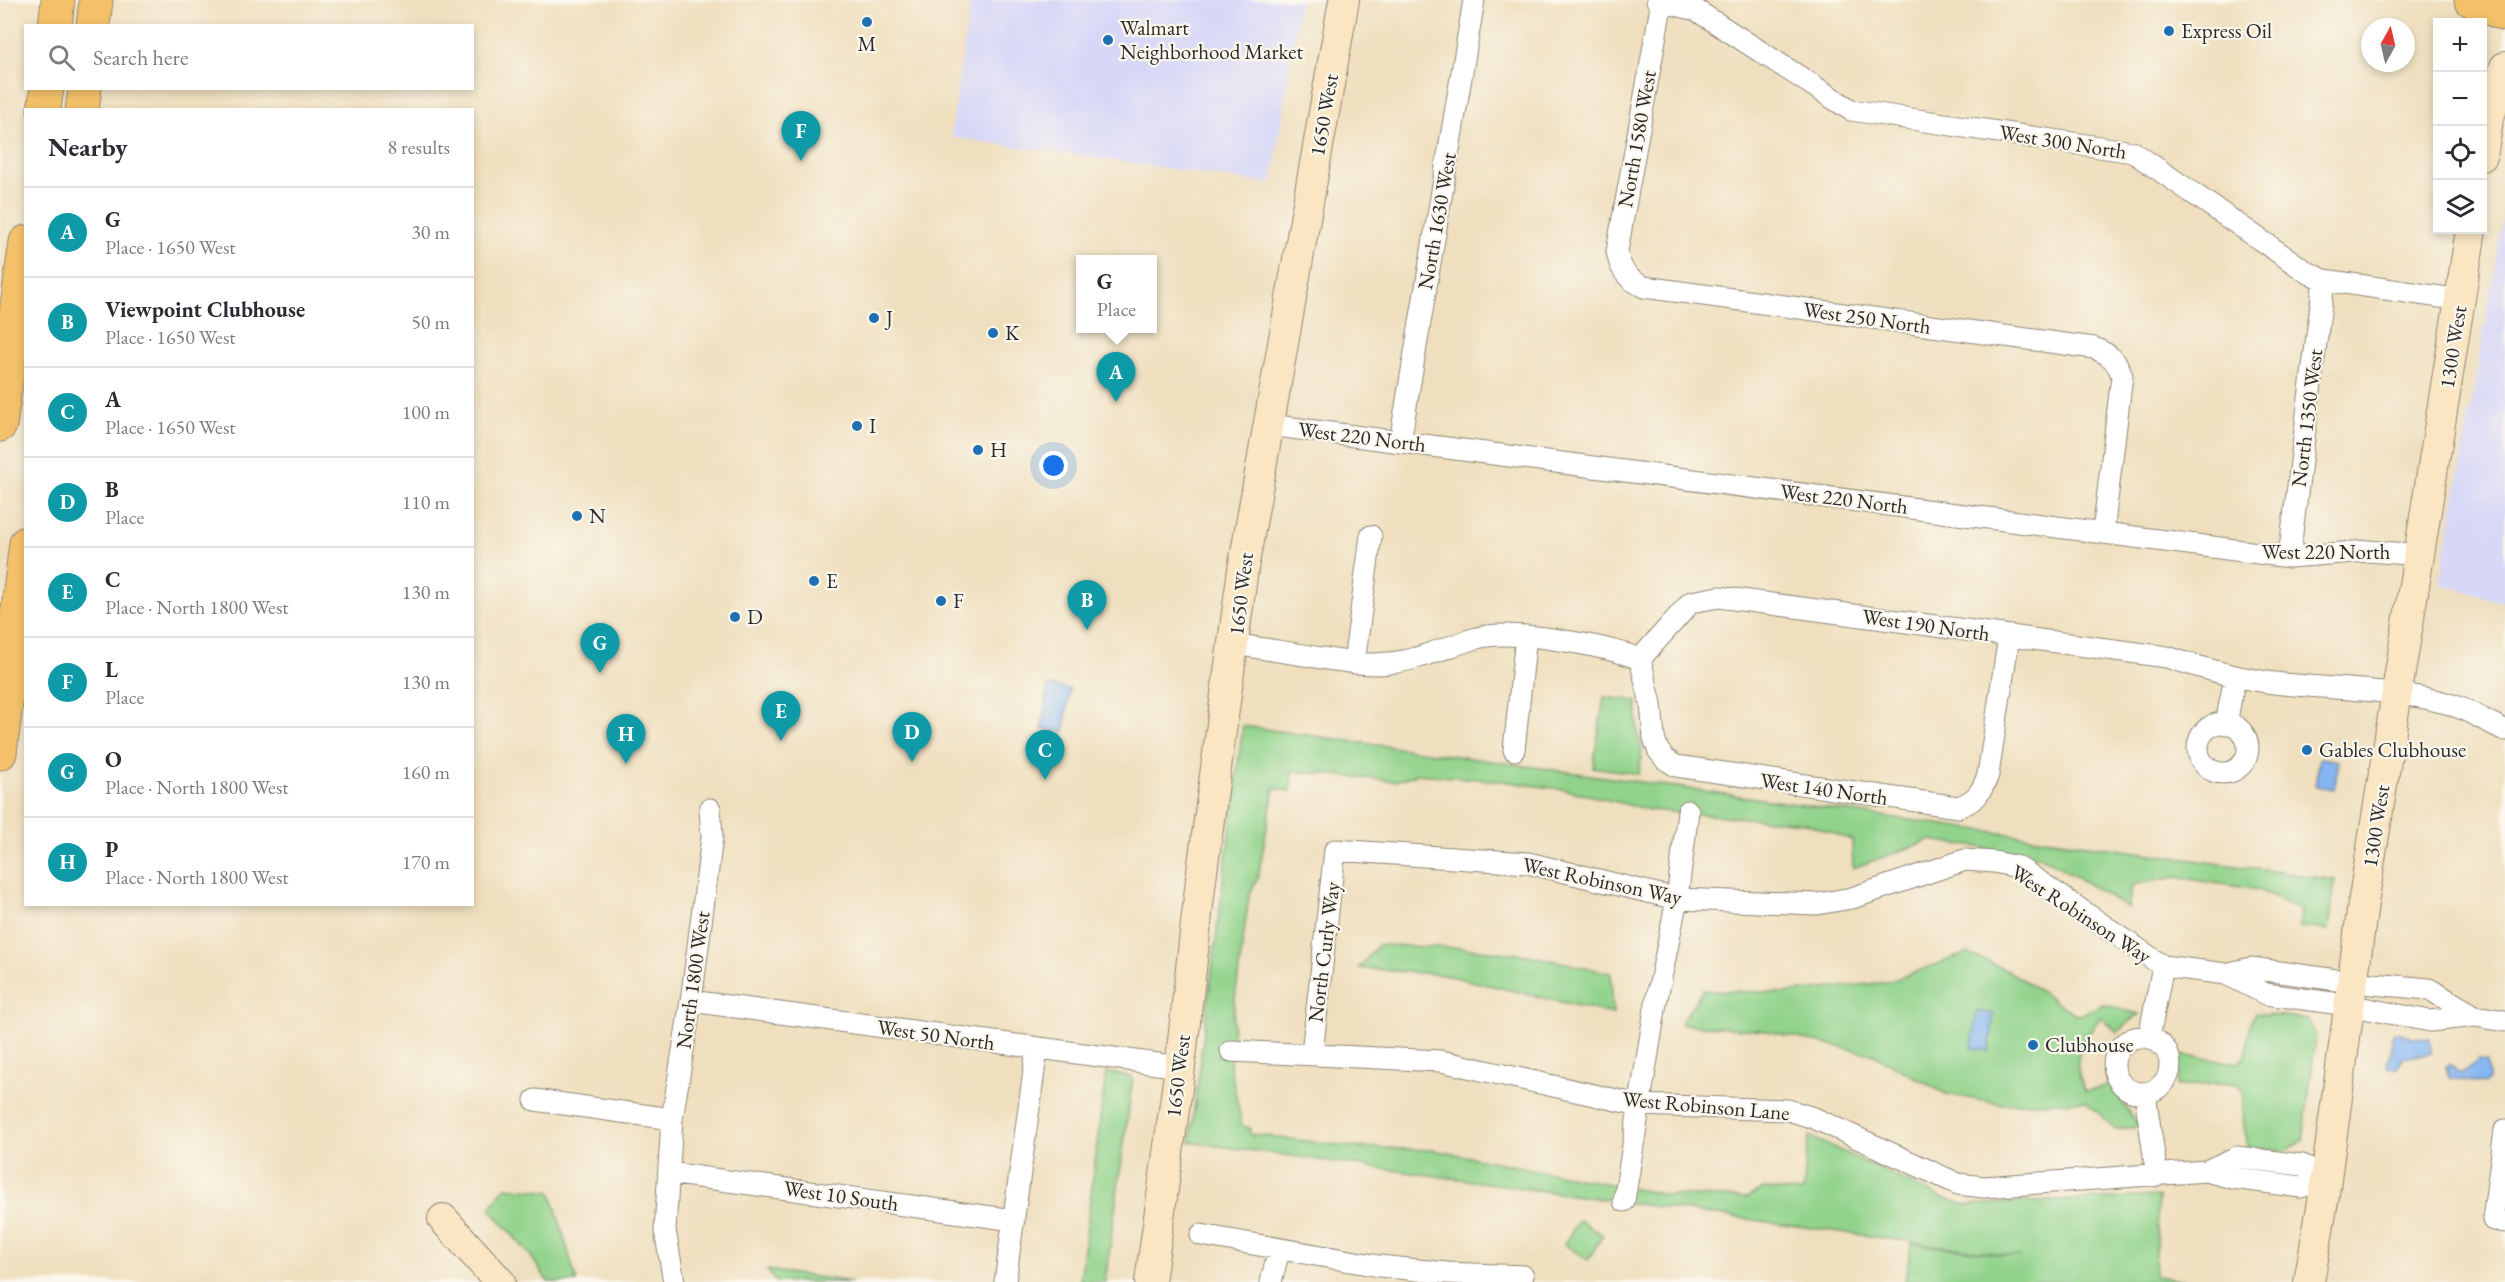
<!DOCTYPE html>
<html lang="en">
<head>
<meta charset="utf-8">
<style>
  :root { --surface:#fff; --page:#f7f7f7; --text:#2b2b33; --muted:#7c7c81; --line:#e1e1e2; --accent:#0f766e }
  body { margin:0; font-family:"EB Garamond",serif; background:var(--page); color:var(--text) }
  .controls { position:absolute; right:18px; top:18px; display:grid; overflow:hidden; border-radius:0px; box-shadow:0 3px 9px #0003 }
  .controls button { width:54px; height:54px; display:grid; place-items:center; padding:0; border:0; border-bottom:2px solid var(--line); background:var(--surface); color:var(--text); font:30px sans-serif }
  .compass { position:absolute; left:2361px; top:18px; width:54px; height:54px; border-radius:50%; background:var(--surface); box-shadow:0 3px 9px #0003; rotate:8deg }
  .you { position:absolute; left:1054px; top:466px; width:21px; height:21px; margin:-15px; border:4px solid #fff; border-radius:50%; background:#1a73e8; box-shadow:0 0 0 9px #1a73e833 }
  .badge { display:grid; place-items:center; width:39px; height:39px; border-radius:50%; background:var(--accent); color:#fff; font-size:20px; font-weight:700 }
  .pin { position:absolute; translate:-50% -50px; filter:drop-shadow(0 2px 3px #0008) }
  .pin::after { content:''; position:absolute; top:32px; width:21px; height:18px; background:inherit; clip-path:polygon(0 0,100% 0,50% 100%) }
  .popup { position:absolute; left:1076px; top:255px; width:81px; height:78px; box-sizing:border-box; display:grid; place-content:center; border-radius:0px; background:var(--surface); filter:drop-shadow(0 2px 4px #0005); font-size:20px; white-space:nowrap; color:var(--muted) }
  .popup b { font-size:22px; color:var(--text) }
  .popup::after { content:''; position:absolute; left:50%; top:100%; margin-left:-12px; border:12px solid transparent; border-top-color:var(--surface) }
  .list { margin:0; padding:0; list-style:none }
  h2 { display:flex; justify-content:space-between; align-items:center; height:78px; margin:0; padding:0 24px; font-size:26px }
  h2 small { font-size:20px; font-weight:400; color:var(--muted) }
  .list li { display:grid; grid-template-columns:39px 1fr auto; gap:18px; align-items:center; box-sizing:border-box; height:90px; padding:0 24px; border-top:2px solid var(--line) }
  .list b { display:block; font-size:22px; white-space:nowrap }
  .list p { margin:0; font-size:20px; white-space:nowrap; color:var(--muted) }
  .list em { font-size:20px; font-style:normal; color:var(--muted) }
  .icon { flex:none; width:33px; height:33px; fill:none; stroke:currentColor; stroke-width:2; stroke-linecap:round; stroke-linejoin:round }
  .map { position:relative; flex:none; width:2505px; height:1282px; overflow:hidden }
  .search { position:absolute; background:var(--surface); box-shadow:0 3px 9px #0003; left:24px; top:24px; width:450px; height:66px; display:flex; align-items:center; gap:15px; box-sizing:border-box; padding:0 21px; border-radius:0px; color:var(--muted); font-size:22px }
  .panel { position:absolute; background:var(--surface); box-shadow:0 3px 9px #0003; left:24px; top:108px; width:450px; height:798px; border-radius:0px }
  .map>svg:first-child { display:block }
  .built { fill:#d7d7f8 }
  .green { fill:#91d38b; stroke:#5e7f5b; stroke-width:1.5 }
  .water { fill:#85b6f1; stroke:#58708e; stroke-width:1.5 }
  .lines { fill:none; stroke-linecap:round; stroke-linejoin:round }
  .street-casing { stroke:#8d8574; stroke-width:23 }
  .secondary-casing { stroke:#8d8574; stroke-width:32 }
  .primary-casing { stroke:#8d8574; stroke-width:35 }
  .street { stroke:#fff; stroke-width:21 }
  .secondary { stroke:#fbe6c3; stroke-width:30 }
  .primary { stroke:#f4c16a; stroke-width:33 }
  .poi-dot { fill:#1f6fb2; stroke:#fbf7ec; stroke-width:2 }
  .labels { text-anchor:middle; stroke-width:4.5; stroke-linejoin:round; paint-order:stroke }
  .poi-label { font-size:21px; fill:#2b2b2b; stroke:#fbf7ec; text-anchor:start }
  .street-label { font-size:21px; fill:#2b2b2b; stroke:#fbf7ec }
</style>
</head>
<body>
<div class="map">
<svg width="2505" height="1282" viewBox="0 0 2505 1282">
  <rect width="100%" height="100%" fill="#fbf7ec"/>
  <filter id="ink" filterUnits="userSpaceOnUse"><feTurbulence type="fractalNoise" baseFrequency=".0167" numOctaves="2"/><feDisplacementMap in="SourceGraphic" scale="12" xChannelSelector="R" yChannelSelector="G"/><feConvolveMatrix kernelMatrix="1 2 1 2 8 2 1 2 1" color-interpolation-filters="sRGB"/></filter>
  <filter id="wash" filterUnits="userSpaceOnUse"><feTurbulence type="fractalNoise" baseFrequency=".008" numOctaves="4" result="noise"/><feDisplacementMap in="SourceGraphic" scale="24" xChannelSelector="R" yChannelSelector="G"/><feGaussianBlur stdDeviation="1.35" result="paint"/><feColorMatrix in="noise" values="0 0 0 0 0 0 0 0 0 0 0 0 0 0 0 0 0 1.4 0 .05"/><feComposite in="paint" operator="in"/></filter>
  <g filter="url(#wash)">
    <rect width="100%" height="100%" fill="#efdfbe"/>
    <!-- built -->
    <path class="built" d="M970,0H1300L1272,184L951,137Z
      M2505,207V603L2440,584Z"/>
    <!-- green -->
    <path class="green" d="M1604,697L1637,701V728L1642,751L1639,774L1593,767Z
      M1243,726L2335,880L2329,930L2299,927L2301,911L2259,890L2176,877L2132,885L2128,908L2043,857L1931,840L1853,868L1852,840L1805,823L1650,810L1567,790L1502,781L1417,774L1396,781L1292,771L1291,791L1274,788L1258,877L1249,896L1234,1006L1230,1067L1242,1126L1250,1128V1134L1353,1147L1434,1150L1666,1195L1747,1198L1763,1189L1803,1192L1809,1136L1940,1197L1966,1205L2158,1196L2155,1276L2203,1282H1905L1911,1243L2021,1257L1190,1142Z
      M1378,945L1461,948L1528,955L1611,973L1613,1014L1445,975L1359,968Z
      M1967,953L2007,970L2078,1016L2103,1004L2139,1014L2117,1032L2101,1017C2082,1040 2068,1062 2086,1091L2110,1085L2140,1127L2115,1129L2086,1101L2000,1104L1946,1094L1872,1054L1766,1031L1680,1024L1703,990L1785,993L1888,982Z
      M2255,1013L2307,1019L2316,1035L2303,1140L2286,1151L2248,1146L2244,1127L2242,1090L2236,1083L2177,1086L2180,1055L2238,1063L2246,1056L2251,1021Z
      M1106,1072L1133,1077L1105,1282H1080Z
      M505,1187L551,1192L577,1282H548L530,1255L490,1209Z
      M1579,1220L1603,1235L1588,1260L1564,1244Z
      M767,1270L852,1282H776Z"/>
    <!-- water -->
    <path class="water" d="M1048,686L1070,689L1064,732L1042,729Z
      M2320,758L2339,761L2334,789L2315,786Z
      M1977,1011L1994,1014L1989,1051L1972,1048Z
      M2398,1032L2411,1038L2430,1039L2431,1053L2402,1057L2397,1068L2388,1067L2387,1063C2395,1051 2389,1046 2393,1033Z
      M2479,1060L2487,1062L2488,1080L2484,1084L2449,1078L2446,1066L2449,1064L2459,1073H2462Z"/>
  </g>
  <g filter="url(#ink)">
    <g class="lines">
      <!-- street casing -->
      <g class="street-casing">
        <path id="street" d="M1657,0L1696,10L1851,110L2133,152L2307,272L2324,280L2461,300
          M1662,1L1617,251C1620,270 1627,279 1644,287L2094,348C2109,354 2117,360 2122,376L2103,533
          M1269,425L2289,557L2368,551L2420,555
          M1400,442L1474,0
          M2289,557L2324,280
          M1235,644C1263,649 1292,653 1321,658C1343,661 1367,666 1389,663C1421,660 1447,646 1477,638C1511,628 1606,646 1640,659
          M1640,659L1691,602L1719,597L2167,657C2205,669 2243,680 2283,684C2336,689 2391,689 2442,702C2465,707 2484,721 2505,730
          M1640,659L1651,704L1654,738L1658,750L1665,759L1676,766L1958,807C1976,801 1981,793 1988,775L2009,636
          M1354,663L1371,536
          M2198 748a25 25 0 1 1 50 0a25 25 0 1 1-50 0Z
          M2226,724L2235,677
          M1514,750L1526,636
          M2226,974L2251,968L2351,982L2429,989L2475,1016
          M691,1001L1180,1067
          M2114 1065a28 28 0 1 1 56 0a28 28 0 1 1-56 0Z
          M2149,1037L2163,966
          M1231,1051L1441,1061L1639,1105L1788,1110L1814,1118L1958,1184L1984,1187L2206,1171L2237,1157L2302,1165L2327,1176
          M1312,1053L1335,850L1528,863L1677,899L1817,904L1852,898L1965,860L1994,862L2018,867L2163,966L2226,974L2266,994L2348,1005L2430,1021L2475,1016L2505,1021
          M2145,1094L2157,1176
          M535,1100L672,1119
          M2505,1130L2493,1220L2505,1222
          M2206,1171L2233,1178L2301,1187L2327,1176
          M669,1173L1014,1220
          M1624,1201L1656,1003L1677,899L1688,811
          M1201,1235L1379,1266L1447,1273L1523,1276
          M674,1282L665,1230L672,1119L691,1001L712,837L710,809
          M1005,1282L1037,1049
          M1271,1282L1279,1250"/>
      </g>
      <!-- secondary casing -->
      <g class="secondary-casing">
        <path id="secondary" d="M2482,156L2488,121L2505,67
          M443,1219L500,1282
          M1150,1282L1180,1067L1201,879L1243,569L1344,0
          M2309,1282L2323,1201L2363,904L2471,230"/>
      </g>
      <!-- primary casing -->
      <g class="primary-casing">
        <path id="primary" d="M2471,0L2505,15
          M55,26L58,0
          M93,26L96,0
          M44,110L47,88
          M82,110L85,88
          M0,425L26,242
          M0,753L26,543"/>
      </g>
      <!-- street -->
      <use href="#street" class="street"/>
      <!-- secondary -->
      <use href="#secondary" class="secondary"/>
      <!-- primary -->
      <use href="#primary" class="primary"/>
    </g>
  </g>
  <!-- markers -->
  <g class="poi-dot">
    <circle cx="867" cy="22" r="6"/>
    <circle cx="2169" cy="31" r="6"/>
    <circle cx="1108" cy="40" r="6"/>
    <circle cx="874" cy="318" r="6"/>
    <circle cx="993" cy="333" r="6"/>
    <circle cx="857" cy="426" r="6"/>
    <circle cx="978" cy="450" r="6"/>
    <circle cx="577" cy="516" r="6"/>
    <circle cx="814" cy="581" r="6"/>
    <circle cx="941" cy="601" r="6"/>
    <circle cx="735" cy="617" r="6"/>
    <circle cx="2307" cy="750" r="6"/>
    <circle cx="2033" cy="1045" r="6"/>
  </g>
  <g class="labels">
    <!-- poi labels -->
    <g class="poi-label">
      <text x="1120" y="35">Walmart<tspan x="1120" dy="24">Neighborhood Market</tspan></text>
      <text x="2181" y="38">Express Oil</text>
      <text x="867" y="51" text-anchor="middle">M</text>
      <text x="886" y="325">J</text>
      <text x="1005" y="340">K</text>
      <text x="869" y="433">I</text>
      <text x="990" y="457">H</text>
      <text x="589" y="523">N</text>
      <text x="826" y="588">E</text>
      <text x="953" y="608">F</text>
      <text x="747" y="624">D</text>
      <text x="2319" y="757">Gables Clubhouse</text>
      <text x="2045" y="1052">Clubhouse</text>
    </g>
    <!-- street labels -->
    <g class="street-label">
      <text transform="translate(1324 115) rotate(-80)" y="7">1650 West</text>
      <text transform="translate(1637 139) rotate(-80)" y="7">North 1580 West</text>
      <text transform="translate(2063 142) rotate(9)" y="7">West 300 North</text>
      <text transform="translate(1437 221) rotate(-80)" y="7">North 1630 West</text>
      <text transform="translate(1867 318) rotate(8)" y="7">West 250 North</text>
      <text transform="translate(2453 347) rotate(-81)" y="7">1300 West</text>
      <text transform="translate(2307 418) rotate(-83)" y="7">North 1350 West</text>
      <text transform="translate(1362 437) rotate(7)" y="7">West 220 North</text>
      <text transform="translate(1844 499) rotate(7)" y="7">West 220 North</text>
      <text x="2326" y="559">West 220 North</text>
      <text transform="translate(1241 594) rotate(-83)" y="7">1650 West</text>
      <text transform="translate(1926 625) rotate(8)" y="7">West 190 North</text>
      <text transform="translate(1824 789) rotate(8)" y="7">West 140 North</text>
      <text transform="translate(2376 826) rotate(-81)" y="7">1300 West</text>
      <text transform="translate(1602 881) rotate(12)" y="7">West Robinson Way</text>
      <text transform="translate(2081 914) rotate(33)" y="7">West Robinson Way</text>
      <text transform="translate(1324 952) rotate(-83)" y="7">North Curly Way</text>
      <text transform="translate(693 980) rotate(-82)" y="7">North 1800 West</text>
      <text transform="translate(936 1035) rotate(8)" y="7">West 50 North</text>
      <text transform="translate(1178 1076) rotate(-83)" y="7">1650 West</text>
      <text transform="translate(1706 1106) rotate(5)" y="7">West Robinson Lane</text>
      <text transform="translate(841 1196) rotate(8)" y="7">West 10 South</text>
    </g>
  </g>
</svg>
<div class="controls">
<button>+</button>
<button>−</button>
<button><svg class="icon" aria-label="locate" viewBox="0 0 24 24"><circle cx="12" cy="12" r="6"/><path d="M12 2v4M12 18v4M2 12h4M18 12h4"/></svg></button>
<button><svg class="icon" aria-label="layers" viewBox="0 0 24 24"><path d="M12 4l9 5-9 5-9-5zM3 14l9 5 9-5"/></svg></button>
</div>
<svg class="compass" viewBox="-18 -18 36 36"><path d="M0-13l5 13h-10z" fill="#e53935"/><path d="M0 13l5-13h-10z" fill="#7c7c81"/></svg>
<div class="you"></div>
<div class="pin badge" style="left:1116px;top:402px;background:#0f9aa8">A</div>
<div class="popup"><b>G</b>Place</div>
<div class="pin badge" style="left:1087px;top:630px;background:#0f9aa8">B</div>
<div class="pin badge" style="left:1045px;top:780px;background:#0f9aa8">C</div>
<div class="pin badge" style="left:912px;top:762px;background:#0f9aa8">D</div>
<div class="pin badge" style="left:781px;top:741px;background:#0f9aa8">E</div>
<div class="pin badge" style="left:801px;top:161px;background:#0f9aa8">F</div>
<div class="pin badge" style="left:600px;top:673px;background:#0f9aa8">G</div>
<div class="pin badge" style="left:626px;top:764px;background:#0f9aa8">H</div>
<div class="search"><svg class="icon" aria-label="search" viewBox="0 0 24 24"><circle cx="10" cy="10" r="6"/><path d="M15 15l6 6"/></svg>Search here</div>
<section class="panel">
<h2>Nearby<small>8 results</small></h2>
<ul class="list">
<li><span class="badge" style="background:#0f9aa8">A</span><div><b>G</b><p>Place · 1650 West</p></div><em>30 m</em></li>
<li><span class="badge" style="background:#0f9aa8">B</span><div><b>Viewpoint Clubhouse</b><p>Place · 1650 West</p></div><em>50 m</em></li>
<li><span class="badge" style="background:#0f9aa8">C</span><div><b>A</b><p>Place · 1650 West</p></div><em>100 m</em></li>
<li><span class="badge" style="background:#0f9aa8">D</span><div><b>B</b><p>Place</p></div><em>110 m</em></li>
<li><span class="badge" style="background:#0f9aa8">E</span><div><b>C</b><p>Place · North 1800 West</p></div><em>130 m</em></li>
<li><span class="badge" style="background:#0f9aa8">F</span><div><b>L</b><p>Place</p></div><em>130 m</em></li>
<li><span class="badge" style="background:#0f9aa8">G</span><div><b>O</b><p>Place · North 1800 West</p></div><em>160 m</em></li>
<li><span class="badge" style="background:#0f9aa8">H</span><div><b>P</b><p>Place · North 1800 West</p></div><em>170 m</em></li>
</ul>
</section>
</div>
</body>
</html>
